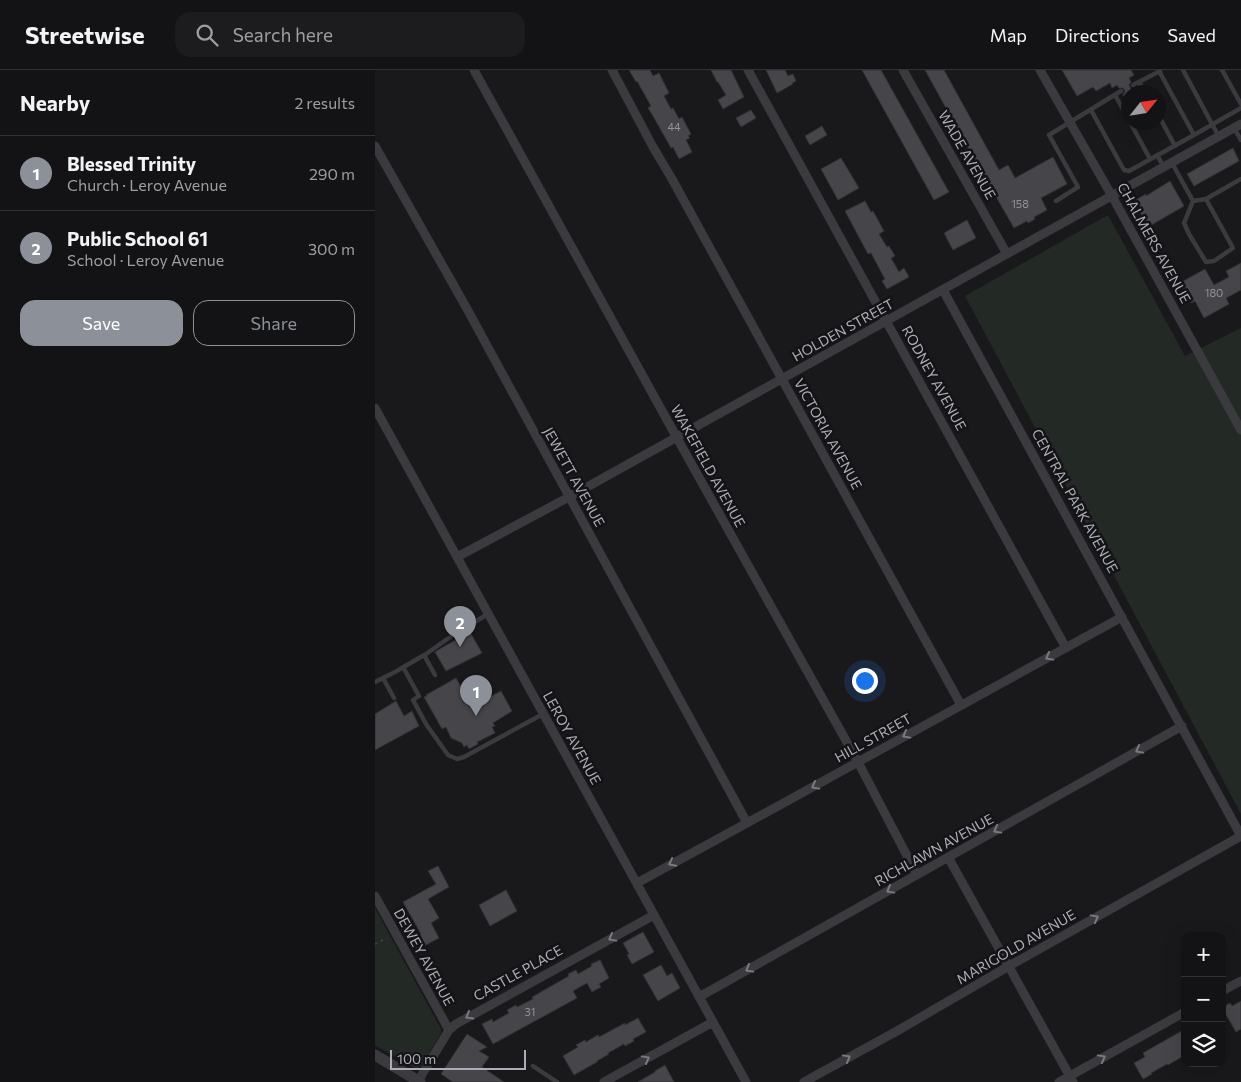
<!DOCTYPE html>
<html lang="en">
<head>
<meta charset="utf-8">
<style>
  :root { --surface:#131214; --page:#1c1b1d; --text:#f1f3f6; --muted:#9d9ea0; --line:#323234; --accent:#8c9099 }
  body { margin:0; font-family:Commissioner,sans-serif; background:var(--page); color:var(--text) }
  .controls { position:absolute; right:15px; bottom:15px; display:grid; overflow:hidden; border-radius:10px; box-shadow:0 5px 20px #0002 }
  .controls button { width:45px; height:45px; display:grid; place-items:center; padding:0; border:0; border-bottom:1px solid var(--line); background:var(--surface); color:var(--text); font:25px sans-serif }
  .compass { position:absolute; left:746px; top:15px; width:45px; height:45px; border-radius:50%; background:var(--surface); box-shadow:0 5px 20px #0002; rotate:60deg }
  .scale { position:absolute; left:15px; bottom:12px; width:136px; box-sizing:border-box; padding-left:5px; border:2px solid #acadb9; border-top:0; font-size:14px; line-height:18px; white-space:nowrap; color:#acadb9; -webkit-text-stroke:4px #141315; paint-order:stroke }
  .you { position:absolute; left:489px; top:610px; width:18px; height:18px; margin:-12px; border:4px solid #fff; border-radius:50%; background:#1a73e8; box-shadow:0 0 0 8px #1a73e833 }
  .badge { display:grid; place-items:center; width:32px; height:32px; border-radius:50%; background:var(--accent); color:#fff; font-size:16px; font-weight:700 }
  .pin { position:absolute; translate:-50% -41px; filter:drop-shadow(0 1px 2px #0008) }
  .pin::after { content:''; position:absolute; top:26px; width:18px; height:15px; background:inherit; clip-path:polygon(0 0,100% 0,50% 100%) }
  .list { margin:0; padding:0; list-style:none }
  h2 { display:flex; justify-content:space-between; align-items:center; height:65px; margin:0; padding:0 20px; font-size:21px }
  h2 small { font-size:16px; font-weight:400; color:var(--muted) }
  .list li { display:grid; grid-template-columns:32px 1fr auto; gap:15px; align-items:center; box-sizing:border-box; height:75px; padding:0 20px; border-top:1px solid var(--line) }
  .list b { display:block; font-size:19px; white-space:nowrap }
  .list p { margin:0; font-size:16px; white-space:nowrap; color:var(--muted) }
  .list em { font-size:16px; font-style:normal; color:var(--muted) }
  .actions { display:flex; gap:10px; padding:15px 20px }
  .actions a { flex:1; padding:11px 0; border:1px solid var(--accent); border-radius:15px; text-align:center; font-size:18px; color:var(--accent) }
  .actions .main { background:var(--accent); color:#fff }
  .icon { flex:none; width:28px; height:28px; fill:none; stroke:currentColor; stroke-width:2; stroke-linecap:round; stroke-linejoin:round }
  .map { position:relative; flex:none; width:866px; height:1012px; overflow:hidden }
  header { display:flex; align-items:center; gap:30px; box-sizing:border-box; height:70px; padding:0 25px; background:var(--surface); border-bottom:1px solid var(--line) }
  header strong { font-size:24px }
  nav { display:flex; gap:28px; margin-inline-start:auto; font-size:18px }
  .search { width:350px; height:45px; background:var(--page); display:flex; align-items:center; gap:12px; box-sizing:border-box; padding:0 18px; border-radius:15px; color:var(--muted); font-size:19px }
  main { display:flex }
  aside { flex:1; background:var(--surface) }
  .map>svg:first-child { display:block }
  .green { fill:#232a25 }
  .building { fill:#46454a; stroke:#333236 }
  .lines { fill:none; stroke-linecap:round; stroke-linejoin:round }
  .path { stroke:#404046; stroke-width:2; stroke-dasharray:2.5 4; stroke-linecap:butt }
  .service { stroke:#3a3a3f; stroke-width:4.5 }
  .minor { stroke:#3a3a3f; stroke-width:9 }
  .tertiary { stroke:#3a3a3f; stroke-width:11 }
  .oneway { stroke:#797982 }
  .labels { text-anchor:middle; stroke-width:5; stroke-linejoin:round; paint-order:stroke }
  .number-label { font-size:11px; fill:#92939d }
  .street-label { font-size:14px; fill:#acadb9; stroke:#141315 }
</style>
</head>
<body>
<header>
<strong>Streetwise</strong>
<div class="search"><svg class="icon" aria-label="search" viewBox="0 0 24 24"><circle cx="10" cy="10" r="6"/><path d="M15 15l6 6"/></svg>Search here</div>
<nav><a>Map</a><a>Directions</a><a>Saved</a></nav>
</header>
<main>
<aside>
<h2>Nearby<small>2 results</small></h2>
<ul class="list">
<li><span class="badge">1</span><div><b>Blessed Trinity</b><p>Church · Leroy Avenue</p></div><em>290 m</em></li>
<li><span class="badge">2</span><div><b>Public School 61</b><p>School · Leroy Avenue</p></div><em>300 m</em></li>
</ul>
<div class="actions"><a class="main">Save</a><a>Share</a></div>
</aside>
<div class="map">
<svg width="866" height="1012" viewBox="0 0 866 1012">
  <rect width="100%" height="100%" fill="#19181a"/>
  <!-- green -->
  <path class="green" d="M733,145L810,286L866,258V744L590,226Z
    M0,838L66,959V963L49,992L43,998H39L0,975Z"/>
  <!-- building -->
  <path class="building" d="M254,0H275L278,6L284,3L294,23L289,26L296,39L298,38L304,49L307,47L316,64L313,66L315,68L311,70L317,82L304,89L298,77L296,78L278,46L273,38L276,36L262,11L261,12Z
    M336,0H356L369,27L348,39L343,30L351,25L343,12H342Z
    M391,0H410L413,6L418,4L421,11L417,13L418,14L402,23Z
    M487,0H506L574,122L559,130Z
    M550,0H569L624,100L633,95L640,108L678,87L692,114L666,128L672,140L659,147L660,149L653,153L652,151L639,158L616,118H615Z
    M687,0H756L759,5L754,8L756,12L754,15L756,19H760L748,26V25L750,21L748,18H744L742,15L737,18L735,13L721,21L718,17L702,26Z
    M376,40L381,48L366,57L361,48Z
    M447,56L452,65L435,75L430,66Z
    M858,78L864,91L819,116L812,104Z
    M466,88L484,118L463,130L446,99Z
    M795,111L809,136L773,157L759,131L771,124V126Z
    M490,131L496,142L498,141L509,161L504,164L512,177L514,176L520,186L516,188L524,202L529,198L534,207L512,219L507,211L510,209L504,198L496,183L493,184L470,141Z
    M592,150L601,168L578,180L569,163Z
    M866,193V220L851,228L854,234L829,248L820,231L816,233L805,213L830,199L839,215L854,207L851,201Z
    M95,562L107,583L71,601L60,582L70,576Z
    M81,608L94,631L100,628L103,633L126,621L137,641L118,653L120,656L117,657L120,663L102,672L103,674L94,679L92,675L89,677L87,673L76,668L71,657L67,659L49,627L52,626L51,625Z
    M21,631L29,646L37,641L44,656L0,680V644Z
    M63,796L74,817L53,829L64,848L56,853L64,868L49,876L43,866L46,864L28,832L61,814L53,801Z
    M131,820L142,841L115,856L104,835Z
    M268,862L279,882L257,894L252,885L254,884L248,873Z
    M225,890L234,908L224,914L226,917L217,922L212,913L198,921L202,928L118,974L107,954L117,949L118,952L134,943L132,940L141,935L142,937L158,929L157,927L194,906L193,904L201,900L203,904L217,896L216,894Z
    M286,895L292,906L297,903L305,918L283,931L268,905Z
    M866,931V959L861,962L847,938L855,933L857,936Z
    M263,948L271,962L258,969L259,971L250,976L249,974L233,983L234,984L222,991V992L199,1005L188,986L203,977L201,975L210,970L211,972L223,965L224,967L250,953V955Z
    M810,959V985L793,995L792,994L776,1003L777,1004L768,1009L759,993L770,987L768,983Z
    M92,964L112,977L104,981L114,987L107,997L129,1012H78L66,1004Z
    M290,995L299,1012H263L280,1002V1001Z"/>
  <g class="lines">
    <!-- path -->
    <path class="path" d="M0,874L12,868"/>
    <!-- service -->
    <path class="service" d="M808,0L844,67
      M847,0L866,34
      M764,12L770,22
      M758,15L785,1
      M740,25L754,50
      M716,40L749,100L754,101L819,65L784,1
      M784,46L800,76
      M755,52L775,89
      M859,58L866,70
      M819,65L866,38
      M782,85L789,97
      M797,93L818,131L809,153L814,164L831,192L839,191L858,178L831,129L818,131
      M831,129L866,109
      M681,131L703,117L674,65L746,21
      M49,585L60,605
      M28,597L44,626L38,630L51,654L73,685L82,689L89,687L168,644
      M8,608L19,628
      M0,612L20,602L51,584L78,565L113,544
      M158,996L182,1012"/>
    <!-- minor -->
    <path class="minor" d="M99,0L302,368L483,692L542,805
      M237,0L278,77L297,109L586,635
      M373,0L691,578
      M528,0L632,184
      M665,0L737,126L866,360
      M0,76L91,237L372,753
      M0,338L371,1012
      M82,487L194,427L866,54
      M573,787L698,1012
      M262,813L372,753L747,547
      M0,826L74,960
      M847,921L866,911
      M324,927L807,656
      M43,1011L74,960L81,954L279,845
      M229,1012L338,952
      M429,1012L522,961L634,896L866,766L568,220
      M684,1012L810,942"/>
    <!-- tertiary -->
    <path class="tertiary" d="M0,985L45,1012"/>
  </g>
  <!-- one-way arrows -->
  <defs><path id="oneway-chevron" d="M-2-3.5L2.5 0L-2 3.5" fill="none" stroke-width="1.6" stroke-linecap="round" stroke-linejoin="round" transform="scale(1.25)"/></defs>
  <g class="oneway">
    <use href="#oneway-chevron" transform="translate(674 587) rotate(151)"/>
    <use href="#oneway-chevron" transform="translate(531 665) rotate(151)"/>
    <use href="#oneway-chevron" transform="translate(764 680) rotate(151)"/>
    <use href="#oneway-chevron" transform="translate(440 716) rotate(151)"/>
    <use href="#oneway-chevron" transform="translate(622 760) rotate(151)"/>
    <use href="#oneway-chevron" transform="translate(297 793) rotate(152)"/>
    <use href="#oneway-chevron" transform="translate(515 820) rotate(151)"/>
    <use href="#oneway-chevron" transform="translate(720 848) rotate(-29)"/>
    <use href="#oneway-chevron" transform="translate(237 868) rotate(151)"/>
    <use href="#oneway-chevron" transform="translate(374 899) rotate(151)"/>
    <use href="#oneway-chevron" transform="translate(94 946) rotate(150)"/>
    <use href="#oneway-chevron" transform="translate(472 988) rotate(-29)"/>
    <use href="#oneway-chevron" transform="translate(727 988) rotate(-29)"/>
    <use href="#oneway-chevron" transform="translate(271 989) rotate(-29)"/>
  </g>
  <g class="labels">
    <!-- number labels -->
    <g class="number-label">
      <text x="299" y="61">44</text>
      <text x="645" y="138">158</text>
      <text x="839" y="227">180</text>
      <text x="155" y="946">31</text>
    </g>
    <!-- street labels -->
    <g class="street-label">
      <text transform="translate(592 85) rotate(60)" y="5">WADE AVENUE</text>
      <text transform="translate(779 173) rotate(61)" y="5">CHALMERS AVENUE</text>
      <text transform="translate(468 260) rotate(-29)" y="5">HOLDEN STREET</text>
      <text transform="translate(559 308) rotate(61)" y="5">RODNEY AVENUE</text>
      <text transform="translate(453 364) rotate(61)" y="5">VICTORIA AVENUE</text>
      <text transform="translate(333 396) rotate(61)" y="5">WAKEFIELD AVENUE</text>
      <text transform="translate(199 407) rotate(61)" y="5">JEWETT AVENUE</text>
      <text transform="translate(700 431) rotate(61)" y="5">CENTRAL PARK AVENUE</text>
      <text transform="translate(197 668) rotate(61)" y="5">LEROY AVENUE</text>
      <text transform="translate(498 668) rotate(-29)" y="5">HILL STREET</text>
      <text transform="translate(559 780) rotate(-29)" y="5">RICHLAWN AVENUE</text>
      <text transform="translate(641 877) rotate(-30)" y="5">MARIGOLD AVENUE</text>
      <text transform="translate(49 887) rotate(61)" y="5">DEWEY AVENUE</text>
      <text transform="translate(143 903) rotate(-29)" y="5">CASTLE PLACE</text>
    </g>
  </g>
</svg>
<div class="controls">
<button>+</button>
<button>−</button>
<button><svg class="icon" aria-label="layers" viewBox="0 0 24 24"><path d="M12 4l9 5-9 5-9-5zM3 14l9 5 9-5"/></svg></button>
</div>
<svg class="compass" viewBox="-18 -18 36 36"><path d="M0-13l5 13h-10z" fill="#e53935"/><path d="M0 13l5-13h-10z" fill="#9d9ea0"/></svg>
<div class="scale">100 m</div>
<div class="you"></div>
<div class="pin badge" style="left:101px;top:646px">1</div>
<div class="pin badge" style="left:85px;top:577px">2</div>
</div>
</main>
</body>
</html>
